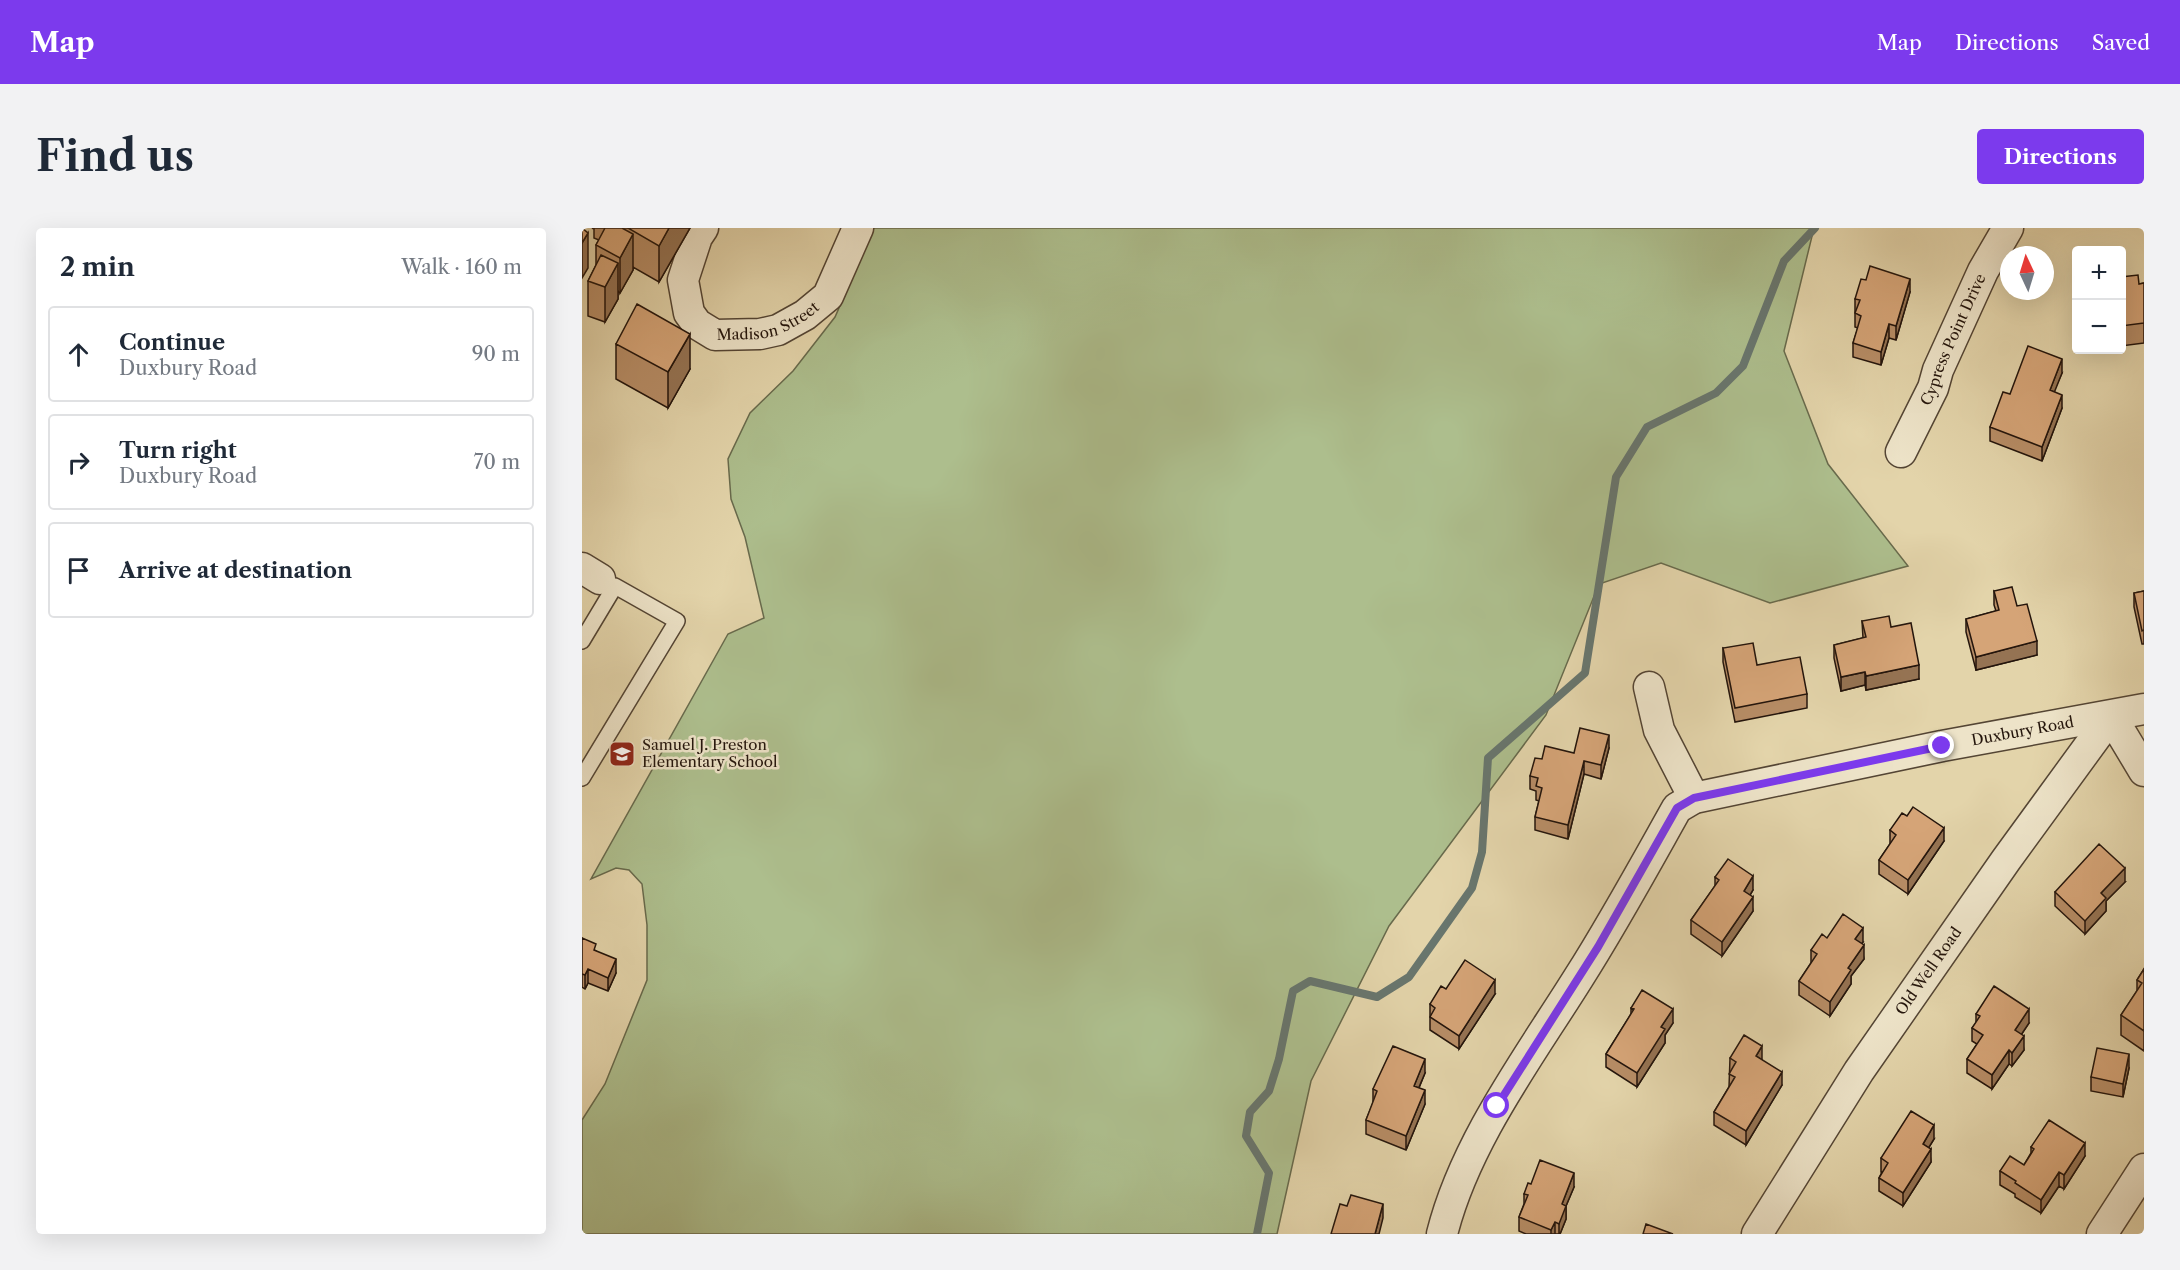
<!DOCTYPE html>
<html lang="en">
<head>
<meta charset="utf-8">
<style>
  :root { --surface:#fff; --page:#f2f2f3; --text:#1f2937; --muted:#747a83; --line:#e0e1e3; --accent:#7c3aed }
  body { margin:0; font-family:"Libre Caslon Text",serif; background:var(--page); color:var(--text) }
  .controls { position:absolute; right:18px; top:18px; display:grid; overflow:hidden; border-radius:6px; box-shadow:0 6px 24px #0002 }
  .controls button { width:54px; height:54px; display:grid; place-items:center; padding:0; border:0; border-bottom:2px solid var(--line); background:var(--surface); color:var(--text); font:30px sans-serif }
  .compass { position:absolute; left:1418px; top:18px; width:54px; height:54px; border-radius:50%; background:var(--surface); box-shadow:0 6px 24px #0002; rotate:356deg }
  .stop { position:absolute; width:18px; height:18px; margin:-14px; border:4px solid #7c3aed; border-radius:50%; background:#fff }
  .stop.end { background:#7c3aed; border-color:#fff; box-shadow:0 2px 6px #0008 }
  .list { margin:0; padding:0; list-style:none }
  h2 { display:flex; justify-content:space-between; align-items:center; height:78px; margin:0; padding:0 24px; font-size:26px }
  h2 small { font-size:20px; font-weight:400; color:var(--muted) }
  .list li { display:grid; grid-template-columns:39px 1fr auto; gap:18px; align-items:center; box-sizing:border-box; height:96px; margin:0 12px 12px; padding:0 12px; border:2px solid var(--line); border-radius:6px }
  .list b { display:block; font-size:22px; white-space:nowrap }
  .list p { margin:0; font-size:20px; white-space:nowrap; color:var(--muted) }
  .list em { font-size:20px; font-style:normal; color:var(--muted) }
  .icon { flex:none; width:33px; height:33px; fill:none; stroke:currentColor; stroke-width:2; stroke-linecap:round; stroke-linejoin:round }
  .map { position:relative; flex:none; width:1562px; height:1006px; overflow:hidden; border-radius:6px }
  header { display:flex; align-items:center; gap:36px; box-sizing:border-box; height:84px; padding:0 30px; background:var(--accent); color:#fff }
  header strong { font-size:28px }
  nav { display:flex; gap:33px; margin-inline-start:auto; font-size:21px }
  .intro { display:flex; align-items:center; justify-content:space-between; box-sizing:border-box; height:144px; padding:0 36px }
  h1 { margin:0; font-size:42px }
  .button { padding:15px 27px; border-radius:6px; background:var(--accent); color:#fff; font-size:21px; font-weight:700 }
  main { display:flex; gap:36px; padding:0 36px }
  aside { flex:1; background:var(--surface); border-radius:6px; box-shadow:0 6px 24px #0002 }
  .map>svg:first-child { display:block }
  .green { fill:#adbe8d; stroke:#686a4c; stroke-width:1.5 }
  .lines { fill:none; stroke-linecap:round; stroke-linejoin:round }
  .stream { stroke:#68766e; stroke-width:8 }
  .service-casing { stroke:#544534; stroke-width:18 }
  .minor-casing { stroke:#544534; stroke-width:33 }
  .service { stroke:#ede3c8; stroke-width:15 }
  .minor { stroke:#ede3c8; stroke-width:30 }
  .wall { fill:#b78d66; stroke:#24150c; stroke-width:1.5 }
  .shaded-wall { fill:#957353; stroke:#24150c; stroke-width:1.5 }
  .building { fill:#d5a477; stroke:#24150c; stroke-width:1.5 }
  .route { stroke:#7c3aed; stroke-width:8 }
  .labels { text-anchor:middle; stroke-width:5; stroke-linejoin:round; paint-order:stroke }
  .street-label { font-size:15px; fill:#24150c; stroke:#ede3c8 }
  .poi-label { font-size:15px; fill:#24150c; stroke:#ede3c8; text-anchor:start }
</style>
</head>
<body>
<header>
<strong>Map</strong>
<nav><a>Map</a><a>Directions</a><a>Saved</a></nav>
</header>
<div class="intro"><h1>Find us</h1><a class="button">Directions</a></div>
<main>
<aside>
<h2>2 min<small>Walk · 160 m</small></h2>
<ul class="list">
<li><svg class="icon" aria-label="ahead" viewBox="0 0 24 24"><path d="M12 20V5M6 11l6-6 6 6"/></svg><div><b>Continue</b><p>Duxbury Road</p></div><em>90 m</em></li>
<li><svg class="icon" aria-label="right" viewBox="0 0 24 24"><path d="M7 20v-9h11M14 6l5 5-5 5"/></svg><div><b>Turn right</b><p>Duxbury Road</p></div><em>70 m</em></li>
<li><svg class="icon" aria-label="arrive" viewBox="0 0 24 24"><path d="M6 21V4h12l-3 4 3 4H6"/></svg><div><b>Arrive at destination</b></div></li>
</ul>
</aside>
<div class="map">
<svg width="1562" height="1006" viewBox="0 0 1562 1006">
  <rect width="100%" height="100%" fill="#e3d4aa"/>
  <filter id="stains"><feTurbulence type="fractalNoise" baseFrequency=".00333" numOctaves="4"/><feColorMatrix values="0 0 0 0 .2 0 0 0 0 .09 0 0 0 0 .02 0 0 0 .5 -.17"/></filter>
  <radialGradient id="worn" r=".72"><stop offset=".6" stop-color="#630" stop-opacity="0"/><stop offset="1" stop-color="#630" stop-opacity=".3"/></radialGradient>
  <!-- green -->
  <path class="green" d="M292,0H1232L1202,123L1246,236L1326,338L1188,375L1079,335L1017,356L964,487L807,698L729,853L695,1006H0V892L23,856L65,752V697L60,656L47,642L34,640L9,651L146,406L182,390L163,309L149,271L146,231L168,185L211,143L253,89Z"/>
  <g class="lines">
    <!-- stream -->
    <path class="stream" d="M675,1006L687,945L664,908L668,884L687,863L697,831L711,763L728,753L795,769L827,749L890,660L900,624L906,530L1003,445L1034,249L1065,199L1134,165L1161,138L1202,33L1233,0"/>
    <!-- service casing -->
    <g class="service-casing">
      <path id="service" d="M0,413L33,358L95,393L0,550"/>
    </g>
    <!-- minor casing -->
    <g class="minor-casing">
      <g id="minor">
        <path id="s1" d="M121,0L115,9L101,52L107,85L115,96L133,107L178,106L196,102L223,87L246,68L276,0"/>
        <path id="s2" d="M1319,224L1351,160L1356,142L1401,43L1426,0"/>
        <path d="M0,340L18,351"/>
        <path d="M1067,459L1077,502L1112,570"/>
        <path id="s3" d="M860,1006C883,914 947,829 997,749C1032,694 1063,637 1095,580L1112,570L1360,518L1562,481"/>
        <path id="s4" d="M1175,1006L1277,843L1424,632L1529,488L1562,543"/>
        <path d="M1520,1006L1562,941"/>
      </g>
    </g>
    <!-- service -->
    <use href="#service" class="service"/>
    <!-- minor -->
    <use href="#minor" class="minor"/>
  </g>
  <!-- wall -->
  <path class="wall" d="M10,0H108L77,54L51,39V42L38,65L36,63V71L23,94L6,88V53L14,37V17L17,12L12,10V1Z
    M1539,49L1557,56L1562,55V115L1539,118Z
    M1328,64L1314,112L1307,110L1299,137L1271,129V115L1276,100L1273,99V71Z
    M34,116L108,141L86,180L34,151Z
    M1480,145L1472,163L1480,180L1460,233L1408,213V199L1428,166Z
    M1412,363L1435,378L1455,427L1394,442L1384,404V391L1414,383L1412,377Z
    M1562,363V416H1560L1552,379V365Z
    M1280,393L1309,399L1337,451L1284,462L1283,457L1259,463L1252,430V417L1281,410Z
    M1141,420L1175,437L1225,466V480L1153,494L1141,434Z
    M1027,520L1019,551L1002,546L986,611L953,602V589L957,573L954,572V563L948,561V548L960,531L992,525Z
    M1308,602L1362,613L1326,666L1297,646V632L1308,616Z
    M1133,649L1171,662L1168,667L1171,683L1140,728L1109,706V692L1133,658Z
    M1543,654L1524,673V683L1503,706L1473,678V664Z
    M0,710L14,723L34,745L26,763L6,755L3,761L0,759Z
    M1245,710L1281,714L1279,716L1282,731L1269,748V756L1248,788L1217,767V753L1229,735V722Z
    M1562,741V823L1539,807V787L1555,763V752Z
    M913,766L877,821L848,802V776Z
    M1049,780L1091,795L1083,807V815L1055,859L1024,839V826L1049,786Z
    M1394,786L1447,795L1439,807L1442,822L1430,838L1427,836L1410,861L1385,845V831L1395,816L1390,813V800L1394,795Z
    M1148,830L1180,832L1200,857L1164,917L1132,897V884L1147,859Z
    M1547,840L1541,869L1509,863V849Z
    M843,845L837,860L843,876L824,922L784,906V892L791,875V861Z
    M1352,911L1347,919L1349,934L1321,978L1297,963V950L1300,944H1299V930Z
    M1449,919L1503,928L1482,961L1477,958L1459,985L1433,969V966L1418,957V943L1442,937L1449,925Z
    M992,959L984,978V991L978,1006H944L937,1003V989L942,976V966Z"/>
  <!-- shaded-wall -->
  <path class="shaded-wall" d="M87,0H108L77,54V18Z
    M6,5V40L0,50V15Z
    M51,6V42L38,65V30Z
    M36,35V71L23,94V59Z
    M1328,51V64L1314,112V98Z
    M1307,96V110L1299,137V124Z
    M108,106V141L86,180V144Z
    M1480,131V145L1468,175V162Z
    M1480,167V180L1460,233V219Z
    M1455,413V427L1394,442V429Z
    M1337,437V451L1284,462V448Z
    M1283,444V457L1259,463V449Z
    M1027,507V520L1019,551V537Z
    M1002,533V546L986,611V597Z
    M1362,600V613L1326,666V652Z
    M1543,640V654L1524,673V683L1503,706V693L1519,665Z
    M1171,648V662L1162,677V663Z
    M1171,669V683L1140,728V714Z
    M1281,700V714L1273,725V711Z
    M1282,717V731L1269,748V756L1248,788V774L1266,740Z
    M34,731V745L26,763V750Z
    M6,741V755L3,761V747Z
    M913,752V766L877,821V808Z
    M1091,781V795L1083,807V815L1055,859V845L1079,799Z
    M1447,781V795L1433,816V802Z
    M1442,808V822L1430,838V825Z
    M1180,818V832L1174,828Z
    M1427,822V836L1410,861V847Z
    M1547,826V840L1541,869V856Z
    M843,831V845L832,871V858Z
    M1200,844V857L1164,917V903Z
    M843,862V876L824,922V908Z
    M1352,897V911L1341,929V916Z
    M1503,915V928L1482,961V947Z
    M1349,921V934L1321,978V965Z
    M1477,944V958L1459,985V972Z
    M992,945V959L984,978V991L978,1006H977V996L980,976Z
    M801,976V990L797,1006H793Z
    M973,994V1006H969V1002Z"/>
  <!-- building -->
  <path class="building" d="M0,0L6,5L0,15Z
    M23,0H40L51,6L38,30L14,17Z
    M46,0H87L77,18Z
    M19,27L36,35L23,59L6,53Z
    M1288,38L1328,51L1314,98L1307,96L1299,124L1271,115L1279,88L1273,85L1278,72L1273,71L1279,51L1284,52Z
    M1556,47L1557,56L1562,55V95L1539,98V49Z
    M55,76L108,106L86,144L34,116Z
    M1446,118L1480,131L1468,162L1480,167L1460,219L1408,199L1421,164L1428,166Z
    M1430,359L1435,378L1445,376L1455,413L1394,429L1384,391L1417,382L1412,363Z
    M1562,363V402L1560,403L1552,365Z
    M1307,388L1309,399L1329,395L1337,437L1284,448L1283,444L1259,449L1252,417L1284,409L1280,393Z
    M1171,415L1175,437L1218,429L1225,466L1153,480L1141,420Z
    M998,500L1027,507L1019,537L1002,533L986,597L953,589L960,560L954,558L956,550L948,548L953,530L960,531L963,518L992,525Z
    M1331,579L1362,600L1326,652L1297,632L1314,607L1308,602L1320,585L1325,588Z
    M1517,616L1543,640L1519,665L1524,670L1503,693L1473,664Z
    M1146,631L1171,648L1162,663L1171,669L1140,714L1109,692L1137,652L1133,649Z
    M1261,686L1281,700L1273,711L1282,717L1266,740L1269,742L1248,774L1217,753L1235,726L1229,722L1240,706L1245,710Z
    M0,710L14,716L12,722L34,731L26,750L6,741L3,747L0,746Z
    M883,732L913,752L877,808L848,789L853,780L848,776L859,758L864,761Z
    M1562,741V803L1539,787L1560,755L1555,752Z
    M1412,758L1447,781L1433,802L1442,808L1430,825L1427,822L1410,847L1385,831L1401,807L1390,800L1398,788L1394,786Z
    M1060,762L1091,781L1079,799L1083,801L1055,845L1024,826L1052,781L1049,780Z
    M1162,807L1180,818L1174,828L1200,844L1164,903L1132,884L1153,849L1147,846L1154,834L1148,830Z
    M811,818L843,831L832,858L843,862L824,908L784,892L795,863L791,861Z
    M1515,820L1547,826L1541,856L1509,849Z
    M1329,883L1352,897L1341,916L1349,921L1321,965L1297,950L1306,935L1299,930Z
    M1467,892L1503,915L1482,947L1477,944L1459,972L1433,955L1434,953L1418,943L1428,928L1442,937L1452,921L1449,919Z
    M958,932L992,945L980,976L984,978L977,996L973,994L969,1002L937,989L946,967L942,966L946,955L949,956Z
    M769,967L801,976L793,1006H749L758,976L765,978Z
    M1064,996L1091,1006H1061Z"/>
  <g class="lines">
    <!-- route -->
    <path class="route" d="M915,878L1016,719L1095,580L1112,570L1360,518"/>
  </g>
  <!-- icons -->
  <defs>
    <g id="school-square" transform="scale(1.35)"><rect x="-9" y="-9" width="18" height="18" rx="4" fill="#8f2418" stroke="#ede3c8"/><path d="M0-5L7-2L0 1L-7-2ZM-4 1L0 2.5L4 1V4Q0 6-4 4Z" fill="#fff"/></g>
  </defs>
  <g fill-rule="evenodd">
    <use href="#school-square" x="40" y="526"/>
  </g>
  <g class="labels">
    <!-- street labels -->
    <g class="street-label">
      <text dy="5" stroke="none"><textPath href="#s1" startOffset="180">Madison Street</textPath></text>
      <text dy="5" stroke="none"><textPath href="#s2" startOffset="124">Cypress Point Drive</textPath></text>
      <text dy="5" stroke="none"><textPath href="#s3" startOffset="843">Duxbury Road</textPath></text>
      <text dy="5" stroke="none"><textPath href="#s4" startOffset="314">Old Well Road</textPath></text>
    </g>
    <!-- poi labels -->
    <g class="poi-label">
      <text x="60" y="522">Samuel J. Preston<tspan x="60" dy="17">Elementary School</tspan></text>
    </g>
  </g>
  <rect width="100%" height="100%" filter="url(#stains)"/>
  <rect width="100%" height="100%" fill="url(#worn)"/>
</svg>
<div class="controls">
<button>+</button>
<button>−</button>
</div>
<svg class="compass" viewBox="-18 -18 36 36"><path d="M0-13l5 13h-10z" fill="#e53935"/><path d="M0 13l5-13h-10z" fill="#747a83"/></svg>
<div class="stop" style="left:915px;top:878px"></div>
<div class="stop end" style="left:1360px;top:518px"></div>
</div>
</main>
</body>
</html>
